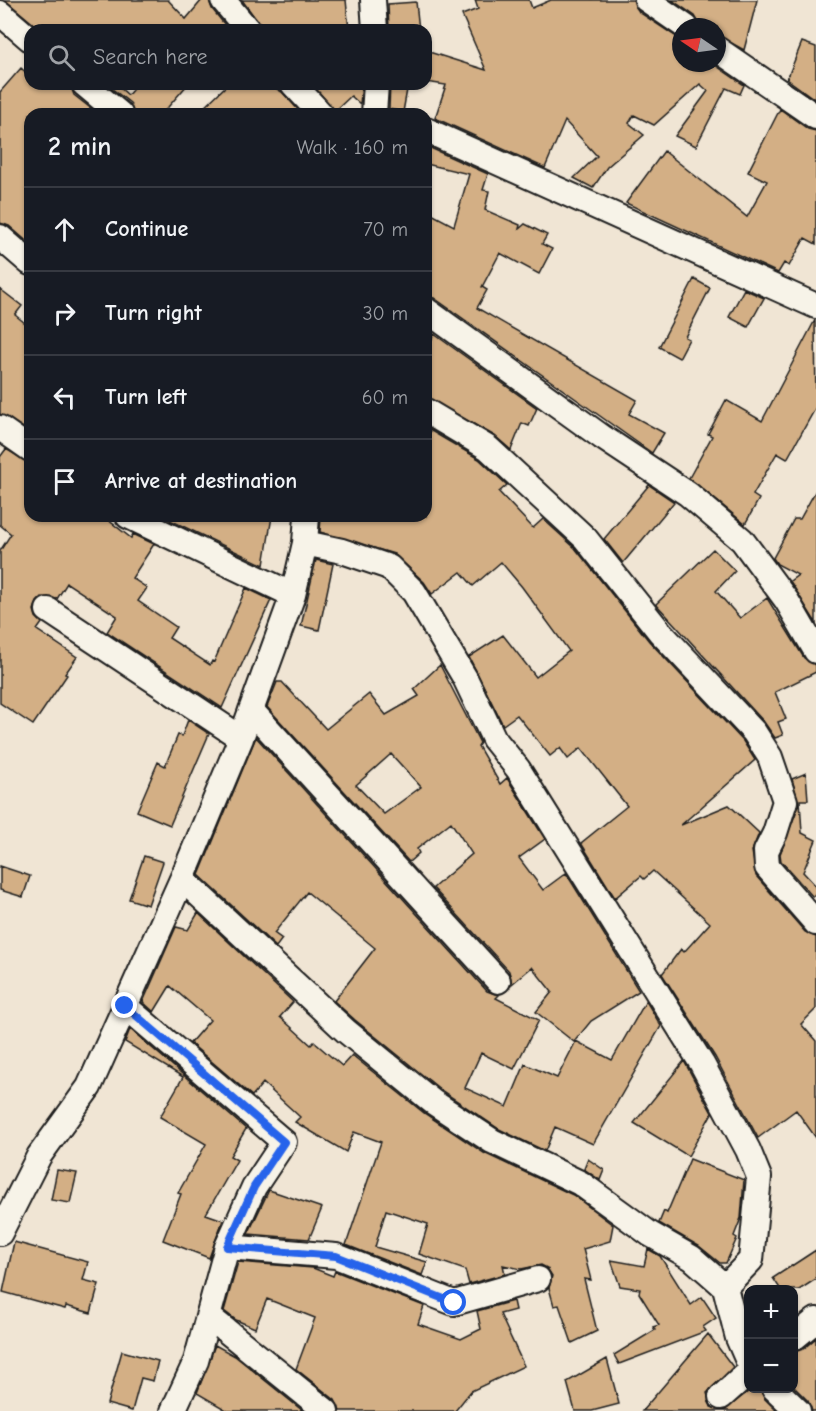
<!DOCTYPE html>
<html lang="en">
<head>
<meta charset="utf-8">
<style>
  :root { --surface:#171b24; --page:#242831; --text:#f1f3f6; --muted:#9ea1a6; --line:#363941 }
  body { margin:0; font-family:"Comic Neue",sans-serif; background:var(--page); color:var(--text) }
  .controls { position:absolute; right:18px; bottom:18px; display:grid; overflow:hidden; border-radius:12px; box-shadow:0 2px 4px #0004 }
  .controls button { width:54px; height:54px; display:grid; place-items:center; padding:0; border:0; border-bottom:2px solid var(--line); background:var(--surface); color:var(--text); font:30px sans-serif }
  .compass { position:absolute; left:672px; top:18px; width:54px; height:54px; border-radius:50%; background:var(--surface); box-shadow:0 2px 4px #0004; rotate:283deg }
  .stop { position:absolute; width:18px; height:18px; margin:-14px; border:4px solid #2563eb; border-radius:50%; background:#fff }
  .stop.end { background:#2563eb; border-color:#fff; box-shadow:0 2px 6px #0008 }
  .list { margin:0; padding:0; list-style:none }
  h2 { display:flex; justify-content:space-between; align-items:center; height:78px; margin:0; padding:0 24px; font-size:26px }
  h2 small { font-size:20px; font-weight:400; color:var(--muted) }
  .list li { display:grid; grid-template-columns:39px 1fr auto; gap:18px; align-items:center; box-sizing:border-box; height:84px; padding:0 24px; border-top:2px solid var(--line) }
  .list b { display:block; font-size:22px; white-space:nowrap }
  .list em { font-size:20px; font-style:normal; color:var(--muted) }
  .icon { flex:none; width:33px; height:33px; fill:none; stroke:currentColor; stroke-width:2; stroke-linecap:round; stroke-linejoin:round }
  .map { position:relative; flex:none; width:816px; height:1411px; overflow:hidden }
  .search { position:absolute; background:var(--surface); box-shadow:0 2px 4px #0004; left:24px; top:24px; width:408px; height:66px; display:flex; align-items:center; gap:15px; box-sizing:border-box; padding:0 21px; border-radius:18px; color:var(--muted); font-size:22px }
  .panel { position:absolute; background:var(--surface); box-shadow:0 2px 4px #0004; left:24px; top:108px; width:408px; height:414px; border-radius:18px }
  .map>svg:first-child { display:block }
  .building { fill:#d3af85; stroke:#1c1c1c; stroke-width:1.5; fill-rule:evenodd }
  .lines { fill:none; stroke-linecap:round; stroke-linejoin:round }
  .minor-casing { stroke:#1c1c1c; stroke-width:28 }
  .minor { stroke:#f7f3e8; stroke-width:24 }
  .route { stroke:#2563eb; stroke-width:8 }
</style>
</head>
<body>
<div class="map">
<svg width="816" height="1411" viewBox="0 0 816 1411">
  <rect width="100%" height="100%" fill="#f0e5d4"/>
  <filter id="ink" filterUnits="userSpaceOnUse"><feTurbulence type="fractalNoise" baseFrequency=".0167" numOctaves="2"/><feDisplacementMap in="SourceGraphic" scale="12" xChannelSelector="R" yChannelSelector="G"/><feConvolveMatrix kernelMatrix="1 2 1 2 8 2 1 2 1" color-interpolation-filters="sRGB"/></filter>
  <g filter="url(#ink)">
    <!-- building -->
    <path class="building" d="M5,0H168L186,19L202,0H209L212,9L229,30H41Z
      M242,0H346L349,30H264Z
      M475,0H529L532,8L551,0H633L639,12L681,40V63H712L744,85L740,94L726,88L696,146L675,136L708,91L700,84L654,125L634,115L629,123L644,135L607,167L593,188L574,178L597,156L565,121L545,168L435,118L446,85L426,82V51L486,70L462,15L478,9Z
      M672,0H757L744,50L717,35V27L700,25L695,16Z
      M416,2L419,30H389L388,4Z
      M802,42L816,47V100L787,79Z
      M21,68L30,76V84H70L74,95L98,114H30V244L9,226L0,223V92Z
      M106,84H116L128,95L137,84H188L162,114H134L130,103Z
      M228,84H269L282,92L302,114H197Z
      M312,84H362L360,104L351,96L335,111Z
      M390,84H408L403,112L389,109Z
      M780,109L808,129L816,131V244L805,238L789,266L784,263L778,273L626,203L664,151L747,217L767,181L748,172Z
      M426,146L488,174L483,190L489,191L485,210L520,225L519,229L525,224L547,235L542,244L552,249L539,274L500,253L482,287L487,290L477,308L637,400L629,414L664,433L652,453L434,298L426,296V211L454,226L469,174L426,164Z
      M694,279L710,288L685,337L689,339L679,358L659,347Z
      M0,289L22,306L15,315L30,327V432L0,414Z
      M744,289L764,298L748,327L729,317Z
      M815,320L816,407L787,459L777,453L753,495L759,499L745,524L689,478L712,436L708,434L726,400L762,421Z
      M434,334L537,408L529,426L522,423L511,450L495,436L426,397V353Z
      M426,428L479,459L507,485L499,492L533,528L543,519L575,548L649,641L743,741L755,760L681,825L729,805L759,833L752,851L756,876L805,932L816,937V1009L801,1024L816,1041V1138L796,1110L758,1138L715,1057L662,974L681,949L684,952L710,923L653,871L644,879L641,876L615,898L581,843L627,806L581,748L568,759L560,748L550,756L517,715L503,725L469,657L503,635L536,677L569,651L522,587L501,562L473,586L461,572L432,594L424,582L394,554L320,532L321,516H426Z
      M6,449L30,463V516H103L131,538L133,534L154,544L132,578L147,588L138,601L176,627L169,638L210,665L212,661L214,662L246,588L271,600L222,708L107,632L117,616L67,583L57,599L42,597L37,602L34,610L36,617L42,623L37,630L77,657L65,674L67,675L33,725L0,703V551L11,534L0,525V457Z
      M649,485L674,502L623,563L604,539Z
      M816,490V623L790,581L798,575L777,564L773,558L794,519H800Z
      M172,516H272L264,565L170,520Z
      M713,549L735,571L716,591L740,618L767,598L804,658L816,665V672L775,692L786,719L778,722L783,735L775,738L764,722L656,604Z
      M316,560L333,564L319,630L301,626Z
      M440,665L480,743L478,746L500,784L507,778L545,839L519,858L543,890L566,873L639,991L591,1021L574,1042L536,1012L552,992L532,967L512,984L509,971L433,888L472,854L451,822L417,849L419,853L409,862L267,707L277,682H282L326,729L369,694L386,715L419,696L414,689ZM391,754L421,787L384,814L356,785Z
      M188,720L209,734L170,825L137,811L158,762L165,766L178,735L182,736Z
      M256,737L487,991L499,995L496,998L539,1020L514,1069L481,1053L465,1088L507,1107L525,1064L557,1078L576,1041L612,1060L646,1001L661,1026L593,1144L555,1127L545,1151L499,1129L441,1090L355,1020L334,1001L375,948L307,892L274,933L282,939L276,947L199,875Z
      M806,773L808,800H800L802,833L816,840L803,872L816,886V894L813,897L781,861L780,854L799,805L792,779Z
      M144,856L163,862L148,905L129,899Z
      M0,866L30,876L23,897L0,890Z
      M198,913L293,1002L280,1017L311,1045L314,1042L342,1066L352,1055L424,1113L484,1153L573,1195L613,1225L610,1241L583,1249L591,1280L584,1279L597,1331L572,1343L559,1305L554,1306L549,1288L552,1276L547,1268L541,1265L521,1269L503,1265L505,1274L469,1284L465,1270L419,1254L428,1224L386,1210L375,1247L427,1262L422,1275L346,1245L381,1142L354,1132L346,1152L295,1122L300,1117L263,1083L252,1096L190,1043L210,1020L170,986L154,1012L143,1002L176,927L188,930Z
      M130,1029L246,1129L230,1156L237,1160L206,1214L223,1220L209,1258L163,1240L181,1194L178,1193L206,1144L160,1117L183,1077L125,1042Z
      M684,1061L712,1113L688,1156L634,1123Z
      M588,1159L604,1170L600,1180L584,1169Z
      M690,1159L744,1180L741,1218L734,1236L737,1238L726,1263H720L699,1246L659,1223L664,1211L667,1213Z
      M57,1170L77,1173L70,1203L51,1200Z
      M269,1190L322,1208L309,1239L248,1234Z
      M14,1242L88,1262L83,1280L99,1284L91,1313L66,1306L65,1309L3,1292Z
      M648,1249L660,1256L691,1305L702,1297L716,1318L703,1327L706,1331L619,1364L614,1355L655,1330L653,1327L659,1325L639,1293L640,1289L620,1286L611,1260L644,1266Z
      M816,1250V1279L799,1290H781L773,1278Z
      M238,1262L313,1268L333,1276L335,1271L424,1306L418,1324L461,1339L481,1329L477,1311L513,1301L515,1310L500,1314L524,1366L471,1391L455,1411H340L335,1400L296,1369L315,1318L267,1299L255,1328L236,1320L224,1311Z
      M708,1334L733,1367L707,1393L711,1407L723,1411H642Z
      M816,1338V1411H812L808,1401L794,1387V1352L803,1349Z
      M215,1345L235,1356L303,1411H228L197,1393Z
      M122,1351L158,1361L153,1381L141,1378L132,1411L107,1404Z
      M607,1359L619,1404L592,1411H575L567,1382Z
      M752,1389H760L764,1398L777,1411H723Z"/>
    <g class="lines">
      <!-- minor casing -->
      <g class="minor-casing">
        <path id="minor" d="M223,0L248,30
          M373,0L375,30
          M647,0L686,27
          M0,13L30,39
          M717,49L816,117
          M84,84L120,114
          M293,84L321,114
          M374,114L376,84
          M426,130L816,306
          M0,237L30,263
          M426,310L602,437L688,494L742,540L787,601L816,651
          M426,411L488,448L585,538L660,632L754,732L770,757L785,801L775,833L766,851L767,867L816,923
          M0,428L30,449
          M128,516L293,595
          M305,543L342,551L389,567L414,592L465,678L494,739L518,769L702,1064L748,1150L759,1177L751,1260L725,1287
          M48,610L241,738
          M251,710L498,981
          M182,879L346,1031L433,1102L492,1141L580,1183L650,1234L692,1258L725,1287L738,1338L748,1361
          M125,1006L284,1142L254,1187L227,1247L196,1361L173,1411
          M0,1233L39,1156L89,1087L182,879L241,738L293,595L305,543L307,516
          M227,1247L336,1256L454,1303L538,1279
          M208,1316L326,1411
          M794,1338L816,1320
          M774,1388L798,1411
          M721,1397L748,1373"/>
      </g>
      <!-- minor -->
      <use href="#minor" class="minor"/>
    </g>
  </g>
  <g class="lines" filter="url(#ink)">
    <!-- route -->
    <path class="route" d="M125,1006L284,1142L254,1187L227,1247L336,1256L454,1303"/>
  </g>
</svg>
<div class="controls">
<button>+</button>
<button>−</button>
</div>
<svg class="compass" viewBox="-18 -18 36 36"><path d="M0-13l5 13h-10z" fill="#e53935"/><path d="M0 13l5-13h-10z" fill="#9ea1a6"/></svg>
<div class="stop" style="left:454px;top:1303px"></div>
<div class="stop end" style="left:125px;top:1006px"></div>
<div class="search"><svg class="icon" aria-label="search" viewBox="0 0 24 24"><circle cx="10" cy="10" r="6"/><path d="M15 15l6 6"/></svg>Search here</div>
<section class="panel">
<h2>2 min<small>Walk · 160 m</small></h2>
<ul class="list">
<li><svg class="icon" aria-label="ahead" viewBox="0 0 24 24"><path d="M12 20V5M6 11l6-6 6 6"/></svg><div><b>Continue</b></div><em>70 m</em></li>
<li><svg class="icon" aria-label="right" viewBox="0 0 24 24"><path d="M7 20v-9h11M14 6l5 5-5 5"/></svg><div><b>Turn right</b></div><em>30 m</em></li>
<li><svg class="icon" aria-label="left" viewBox="0 0 24 24"><path d="M17 20v-9H6M10 6l-5 5 5 5"/></svg><div><b>Turn left</b></div><em>60 m</em></li>
<li><svg class="icon" aria-label="arrive" viewBox="0 0 24 24"><path d="M6 21V4h12l-3 4 3 4H6"/></svg><div><b>Arrive at destination</b></div></li>
</ul>
</section>
</div>
</body>
</html>
